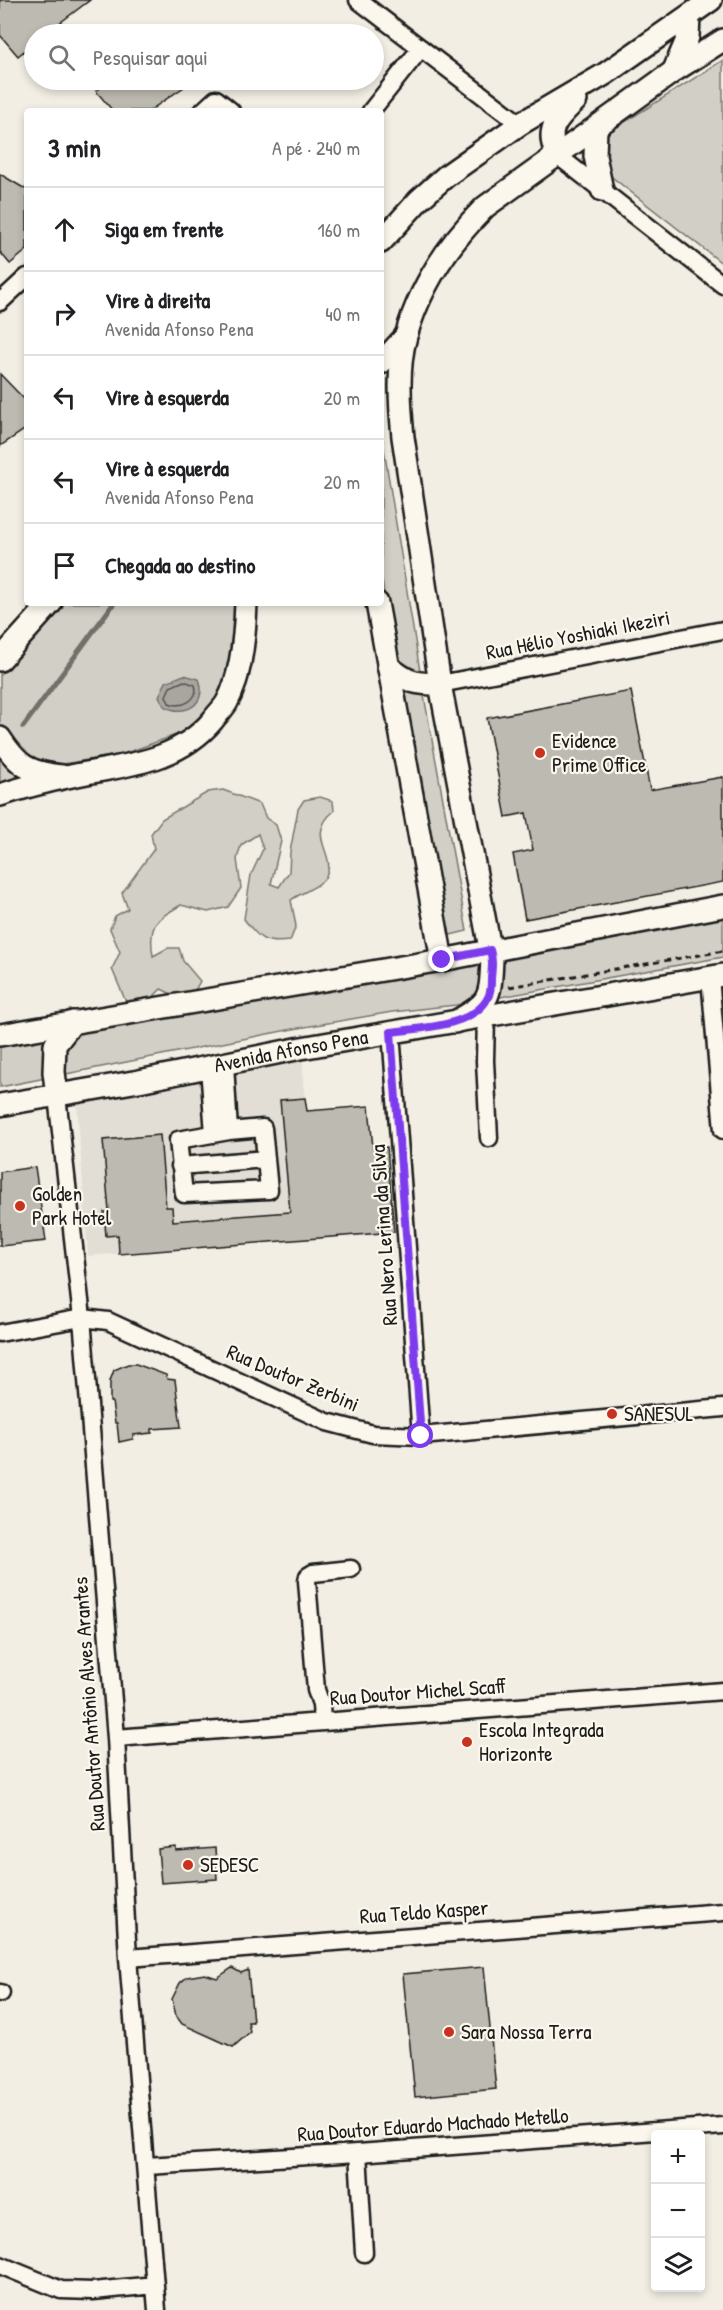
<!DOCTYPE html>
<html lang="pt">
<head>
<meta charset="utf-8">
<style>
  :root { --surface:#fff; --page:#f2f2f2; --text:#202124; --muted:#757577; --line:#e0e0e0 }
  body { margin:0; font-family:"Patrick Hand",sans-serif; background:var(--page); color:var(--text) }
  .controls { position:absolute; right:18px; bottom:18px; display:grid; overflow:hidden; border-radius:6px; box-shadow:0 3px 9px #0003 }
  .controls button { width:54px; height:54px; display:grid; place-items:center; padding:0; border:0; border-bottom:2px solid var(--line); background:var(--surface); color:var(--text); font:30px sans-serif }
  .stop { position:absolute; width:18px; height:18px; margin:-14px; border:4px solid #7c3aed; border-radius:50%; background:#fff }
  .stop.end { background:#7c3aed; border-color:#fff; box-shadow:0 2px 6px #0008 }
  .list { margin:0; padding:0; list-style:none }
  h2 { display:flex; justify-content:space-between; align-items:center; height:78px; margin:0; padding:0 24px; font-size:26px }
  h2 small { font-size:20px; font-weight:400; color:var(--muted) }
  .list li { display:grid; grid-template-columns:39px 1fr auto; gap:18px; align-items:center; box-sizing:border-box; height:84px; padding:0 24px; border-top:2px solid var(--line) }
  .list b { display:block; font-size:22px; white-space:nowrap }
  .list p { margin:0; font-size:20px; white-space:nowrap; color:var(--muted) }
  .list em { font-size:20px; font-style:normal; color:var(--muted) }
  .icon { flex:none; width:33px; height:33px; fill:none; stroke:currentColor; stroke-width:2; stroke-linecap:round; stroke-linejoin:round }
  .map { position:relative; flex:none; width:723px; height:2310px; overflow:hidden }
  .search { position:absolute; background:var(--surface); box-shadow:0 3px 9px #0003; left:24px; top:24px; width:360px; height:66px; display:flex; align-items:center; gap:15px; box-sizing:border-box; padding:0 21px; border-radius:33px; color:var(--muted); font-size:22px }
  .panel { position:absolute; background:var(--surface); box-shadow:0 3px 9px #0003; left:24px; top:108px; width:360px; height:498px; border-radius:6px }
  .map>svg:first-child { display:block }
  .built { fill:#e2ded5 }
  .green { fill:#d2cfc6; stroke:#777671; stroke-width:1.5 }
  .water { fill:#a9a6a0; stroke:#716f6b; stroke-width:1.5 }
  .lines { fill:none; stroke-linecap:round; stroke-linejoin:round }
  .shore { stroke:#545351; stroke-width:1.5 }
  .stream { stroke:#716f6b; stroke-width:5 }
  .building { fill:#bdbab1; stroke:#1c1c1c; stroke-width:1.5 }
  .minor-casing { stroke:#1c1c1c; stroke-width:21 }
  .major-casing { stroke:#1c1c1c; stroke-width:26 }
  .path { stroke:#1c1c1c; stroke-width:3; stroke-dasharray:6 4.5; stroke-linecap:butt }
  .minor { stroke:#fbf7ec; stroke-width:16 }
  .major { stroke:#fbf7ec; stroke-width:21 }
  .route { stroke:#7c3aed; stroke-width:8 }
  .poi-dot { fill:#c8321e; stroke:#fbf7ec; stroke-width:2 }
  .labels { text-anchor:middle; stroke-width:4.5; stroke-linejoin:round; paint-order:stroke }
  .street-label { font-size:21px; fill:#1c1c1c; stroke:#fbf7ec }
  .poi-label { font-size:21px; fill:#1c1c1c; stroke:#fbf7ec; text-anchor:start }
</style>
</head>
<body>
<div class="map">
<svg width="723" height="2310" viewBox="0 0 723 2310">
  <rect width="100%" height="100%" fill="#f2eee4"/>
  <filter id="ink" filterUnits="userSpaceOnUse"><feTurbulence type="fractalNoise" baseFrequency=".0167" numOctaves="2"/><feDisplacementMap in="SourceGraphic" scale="12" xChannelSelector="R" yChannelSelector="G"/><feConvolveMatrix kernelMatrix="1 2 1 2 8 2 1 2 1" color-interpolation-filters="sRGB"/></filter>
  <g filter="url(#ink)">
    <!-- built -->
    <path class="built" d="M302,1058L317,1238L88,1256L77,1104L140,1088Z"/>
    <!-- green -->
    <path class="green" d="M723,60V264L608,174L603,138L609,132Z
      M381,431L424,696L467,931L446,936L381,576Z
      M59,603H237L229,675L216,701L184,732L123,754L63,764L0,783V674L28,636Z
      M223,790L260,804L266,818L276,825L281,841L271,884L279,887L289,872L290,852L298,809L304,800L320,797L333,801L334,811C304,836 338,855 326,876C320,887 302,892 291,900L296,926L290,941C264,944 260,940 244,919L251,875L263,849L258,834L241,845L237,859L241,888L228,907L208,912L181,905C155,920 148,925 153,956L168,948H179L183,961L200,981L194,992L178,997L161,989L151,999L126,1002L112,969L120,952L110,929L115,916L128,909L122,893L154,849L151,834L162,819L208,792Z
      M723,910V957L456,1005L392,1012L293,1029L0,1087V1046L130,1024L490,950Z"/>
    <!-- water -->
    <path class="water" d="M184,675L199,679C208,704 185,718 164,706L159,696L166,682Z"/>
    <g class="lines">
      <!-- shore -->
      <path class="shore" d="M184,681L195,685C200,700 181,709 169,703L166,696L170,687Z"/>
      <!-- stream -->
      <path class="stream" d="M23,727L114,603"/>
    </g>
    <!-- building -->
    <path class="building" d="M0,0H90L45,34H34V43L18,56L0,35Z
      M112,80H194L149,111H113L96,91Z
      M0,174L27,190V250L10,264L0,252Z
      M0,374L27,402V428L0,446Z
      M631,691L650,790L723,777V882L525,919L513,854L533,850L526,813L506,817L487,718Z
      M305,1098L307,1111L369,1106L373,1148L387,1147L394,1232L119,1254L118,1235L106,1236L104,1212H109L103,1140L160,1135L166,1207H172L173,1221L290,1212L280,1100Z
      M35,1167L46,1241L0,1246V1172Z
      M128,1364H136L166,1375L167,1379L175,1380L181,1427L152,1429V1433L133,1435V1439L119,1442L117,1423H115L112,1402H110V1381L114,1370Z
      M176,1847V1851L215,1848L217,1879L161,1883L158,1849Z
      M484,1967L496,2089L415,2097L403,1974Z
      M232,1968L241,1973L248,1970L253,2022H248L250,2032L233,2047L182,2024L176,2016L172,1999L180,1983L187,1977L205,1974L217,1978Z"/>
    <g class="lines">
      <!-- minor casing -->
      <g class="minor-casing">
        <path id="minor" d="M358,0L520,124
          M203,111L216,99L231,111
          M371,111L421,48
          M557,155L723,285
          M0,302L27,277
          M440,684L723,630
          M710,977L723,1130
          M486,1017L485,1061L489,1138
          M391,1032L421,1436
          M225,1064L229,1131
          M209,1067L214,1134
          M57,1096L82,1318L116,1738L128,1958L157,2310
          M263,1128L269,1190L184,1194L178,1140L229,1131Z
          M180,1166L266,1159
          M0,1333L82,1318L108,1321L327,1422L373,1434L421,1436L723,1408
          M322,1722L321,1704L316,1690L307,1581L308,1576L313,1573L351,1569
          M116,1738L723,1691
          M128,1958L723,1912
          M0,1993H1
          M358,2153L364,2253
          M147,2166L358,2153L723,2126
          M0,2265L61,2290L93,2291L155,2285"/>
      </g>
      <!-- major casing -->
      <g class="major-casing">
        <g id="major">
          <path d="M674,70L688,37L689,17"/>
          <path d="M596,128L595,156L602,190"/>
          <path d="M557,155C544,128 558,118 576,100"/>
          <path d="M381,242L419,200L446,176L520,124L605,74L711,0"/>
          <path d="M381,363L405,337"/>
          <path d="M377,603L442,960"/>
          <path d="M0,660L51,603"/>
          <path d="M388,666C408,683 416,684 440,684"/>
          <path d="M0,738C19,767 28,772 62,776"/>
          <path d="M0,795C22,788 44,782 67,777C120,765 175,765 213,720C217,714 224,708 227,702C241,677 245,632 246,603"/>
          <path d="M455,1022C491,1001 490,1000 492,959L440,684L403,437C400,406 397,366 406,336C420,286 449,243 485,207L674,71L723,40"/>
          <path d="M0,1035L442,960L723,906"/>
          <path d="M57,1096L54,1072L55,1045L73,1022"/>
          <path id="s1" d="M0,1105L139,1081L301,1048L723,975"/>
        </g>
      </g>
      <!-- path -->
      <path class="path" d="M509,987L723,951"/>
      <!-- minor -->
      <use href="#minor" class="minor"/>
      <!-- major -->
      <use href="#major" class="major"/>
    </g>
  </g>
  <g class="lines" filter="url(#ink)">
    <!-- route -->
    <path class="route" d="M421,1436L391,1032C419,1028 469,1027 486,1001C491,994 491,986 491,978C492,968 493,960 490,950L442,960"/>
  </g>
  <!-- markers -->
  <g class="poi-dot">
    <circle cx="540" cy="753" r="6"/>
    <circle cx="20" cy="1206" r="6"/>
    <circle cx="612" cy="1414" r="6"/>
    <circle cx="467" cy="1742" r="6"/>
    <circle cx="188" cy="1865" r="6"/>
    <circle cx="449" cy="2032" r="6"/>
  </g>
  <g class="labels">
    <!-- street labels -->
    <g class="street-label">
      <text transform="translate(578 635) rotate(-11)" y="7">Rua Hélio Yoshiaki Ikeziri</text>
      <text dy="7" stroke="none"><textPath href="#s1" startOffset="296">Avenida Afonso Pena</textPath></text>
      <text transform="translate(384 1235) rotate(-94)" y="7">Rua Nero Lerina da Silva</text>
      <text transform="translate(293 1378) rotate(23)" y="7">Rua Doutor Zerbini</text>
      <text transform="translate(418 1692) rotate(-4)" y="7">Rua Doutor Michel Scaff</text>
      <text transform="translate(89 1704) rotate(-94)" y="7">Rua Doutor Antônio Alves Arantes</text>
      <text transform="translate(424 1912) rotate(-4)" y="7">Rua Teldo Kasper</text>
      <text transform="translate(433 2125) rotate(-4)" y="7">Rua Doutor Eduardo Machado Metello</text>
    </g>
    <!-- poi labels -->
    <g class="poi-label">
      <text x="552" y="748">Evidence<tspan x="552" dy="24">Prime Office</tspan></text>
      <text x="32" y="1201">Golden<tspan x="32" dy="24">Park Hotel</tspan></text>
      <text x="624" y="1421">SANESUL</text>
      <text x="479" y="1737">Escola Integrada<tspan x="479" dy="24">Horizonte</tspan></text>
      <text x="200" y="1872">SEDESC</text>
      <text x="461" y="2039">Sara Nossa Terra</text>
    </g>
  </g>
</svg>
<div class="controls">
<button>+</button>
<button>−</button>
<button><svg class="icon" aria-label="layers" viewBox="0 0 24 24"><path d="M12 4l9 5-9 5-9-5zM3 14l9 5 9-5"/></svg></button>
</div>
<div class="stop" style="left:421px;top:1436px"></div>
<div class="stop end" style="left:442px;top:960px"></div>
<div class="search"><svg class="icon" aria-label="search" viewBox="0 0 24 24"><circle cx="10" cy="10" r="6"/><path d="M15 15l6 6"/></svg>Pesquisar aqui</div>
<section class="panel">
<h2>3 min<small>A pé · 240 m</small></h2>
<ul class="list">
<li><svg class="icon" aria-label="ahead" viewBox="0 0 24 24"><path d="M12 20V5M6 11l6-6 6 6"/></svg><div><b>Siga em frente</b></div><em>160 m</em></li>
<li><svg class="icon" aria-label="right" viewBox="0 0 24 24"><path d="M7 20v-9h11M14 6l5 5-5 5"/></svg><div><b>Vire à direita</b><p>Avenida Afonso Pena</p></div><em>40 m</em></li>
<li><svg class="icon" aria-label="left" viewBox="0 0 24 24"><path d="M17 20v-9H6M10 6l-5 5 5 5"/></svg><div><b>Vire à esquerda</b></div><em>20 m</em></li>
<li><svg class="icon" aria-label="left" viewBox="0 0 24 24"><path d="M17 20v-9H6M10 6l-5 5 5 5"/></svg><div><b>Vire à esquerda</b><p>Avenida Afonso Pena</p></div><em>20 m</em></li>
<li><svg class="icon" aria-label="arrive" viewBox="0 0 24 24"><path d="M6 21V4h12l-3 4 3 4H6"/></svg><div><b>Chegada ao destino</b></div></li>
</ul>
</section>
</div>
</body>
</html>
